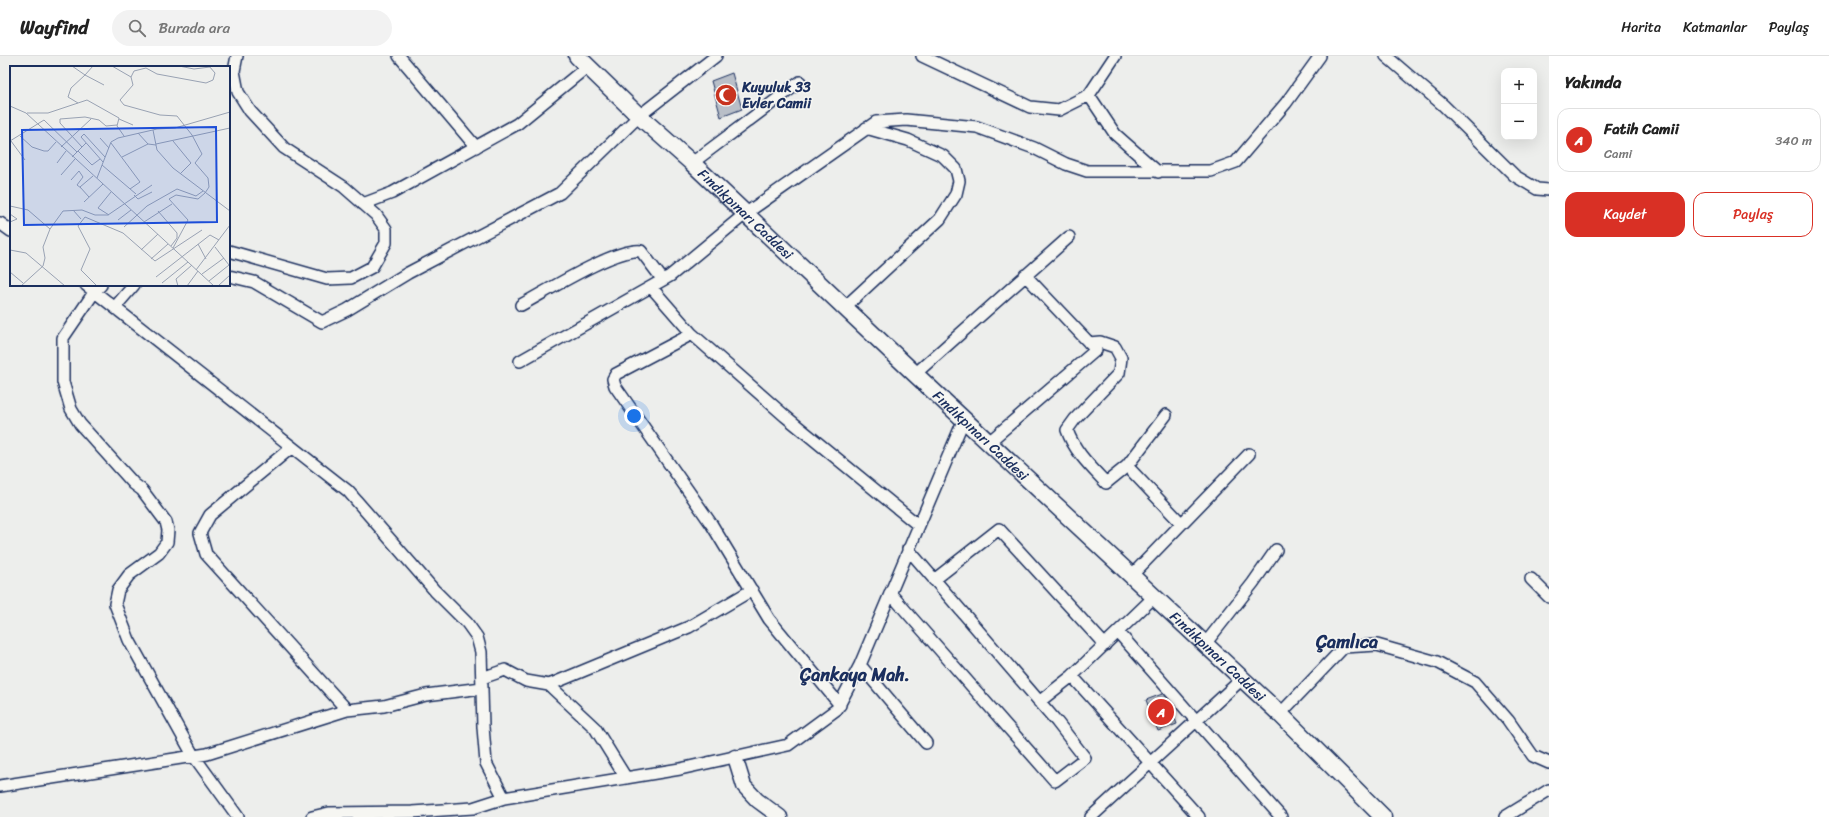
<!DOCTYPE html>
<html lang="tr">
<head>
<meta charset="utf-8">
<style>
  :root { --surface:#fff; --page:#f2f2f2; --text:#222; --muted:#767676; --line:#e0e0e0; --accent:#d93025 }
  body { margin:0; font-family:Sriracha,sans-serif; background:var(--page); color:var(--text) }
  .controls { position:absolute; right:12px; top:12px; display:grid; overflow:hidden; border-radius:8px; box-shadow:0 4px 16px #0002 }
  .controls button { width:36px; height:36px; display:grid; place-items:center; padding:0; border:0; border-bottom:1px solid var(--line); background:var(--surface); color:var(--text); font:20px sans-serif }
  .you { position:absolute; left:634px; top:360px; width:14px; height:14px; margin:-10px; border:3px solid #fff; border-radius:50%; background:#1a73e8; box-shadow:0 0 0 6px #1a73e833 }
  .badge { display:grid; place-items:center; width:26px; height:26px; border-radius:50%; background:var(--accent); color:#fff; font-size:13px; font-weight:700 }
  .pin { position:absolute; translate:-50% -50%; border:2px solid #fff; box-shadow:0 1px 4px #0006 }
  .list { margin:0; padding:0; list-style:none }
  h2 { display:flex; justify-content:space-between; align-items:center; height:52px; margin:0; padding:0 16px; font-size:17px }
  h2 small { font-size:13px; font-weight:400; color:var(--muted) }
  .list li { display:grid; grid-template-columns:26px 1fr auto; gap:12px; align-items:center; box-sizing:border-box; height:64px; margin:0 8px 8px; padding:0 8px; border:1px solid var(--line); border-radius:12px }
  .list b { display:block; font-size:15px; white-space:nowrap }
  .list p { margin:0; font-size:13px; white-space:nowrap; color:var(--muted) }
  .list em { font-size:13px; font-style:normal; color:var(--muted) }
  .actions { display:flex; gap:8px; padding:12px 16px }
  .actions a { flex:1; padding:9px 0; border:1px solid var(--accent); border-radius:12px; text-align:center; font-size:14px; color:var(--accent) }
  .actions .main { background:var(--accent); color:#fff }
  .icon { flex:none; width:22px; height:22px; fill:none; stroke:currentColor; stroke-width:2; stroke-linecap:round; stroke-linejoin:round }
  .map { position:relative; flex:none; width:1549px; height:761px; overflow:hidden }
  header { display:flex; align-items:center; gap:24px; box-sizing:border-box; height:56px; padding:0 20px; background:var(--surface); border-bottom:1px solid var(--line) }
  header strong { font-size:19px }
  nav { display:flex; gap:22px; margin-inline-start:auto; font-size:14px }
  .search { width:280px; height:36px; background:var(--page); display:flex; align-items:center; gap:10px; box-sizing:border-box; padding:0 14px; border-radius:22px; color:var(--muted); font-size:15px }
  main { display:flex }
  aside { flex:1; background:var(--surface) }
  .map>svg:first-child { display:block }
  .building { fill:#b9bfc8; stroke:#1b2f5e }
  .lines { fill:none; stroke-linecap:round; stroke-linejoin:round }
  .minor-casing { stroke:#1b2f5e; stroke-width:14 }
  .tertiary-casing { stroke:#1b2f5e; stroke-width:17 }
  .secondary-casing { stroke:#1b2f5e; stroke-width:19 }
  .minor { stroke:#f6f6f2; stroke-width:11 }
  .tertiary { stroke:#f6f6f2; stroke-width:14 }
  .secondary { stroke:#f6f6f2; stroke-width:16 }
  .labels { text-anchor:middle; stroke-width:3; stroke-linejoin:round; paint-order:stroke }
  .poi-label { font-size:14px; font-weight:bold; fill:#1b2f5e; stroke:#f6f6f2; text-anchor:start }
  .street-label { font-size:14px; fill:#1b2f5e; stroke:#f6f6f2 }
  .district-label { font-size:18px; font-weight:bold; fill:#1b2f5e; stroke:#f6f6f2 }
  .inset-road { fill:none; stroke:#99a2b3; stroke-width:1 }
  .view { fill:#1d4ed8; fill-opacity:0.15; stroke:#1d4ed8; stroke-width:2 }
  .inset-edge { fill:none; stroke:#1b2f5e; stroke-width:2 }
</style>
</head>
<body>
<header>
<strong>Wayfind</strong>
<div class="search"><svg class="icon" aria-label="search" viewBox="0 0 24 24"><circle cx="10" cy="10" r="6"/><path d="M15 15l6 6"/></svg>Burada ara</div>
<nav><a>Harita</a><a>Katmanlar</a><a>Paylaş</a></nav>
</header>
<main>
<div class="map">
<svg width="1549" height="761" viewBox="0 0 1549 761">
  <rect width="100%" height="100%" fill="#edeeec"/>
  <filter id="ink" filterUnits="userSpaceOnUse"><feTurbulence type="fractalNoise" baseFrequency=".025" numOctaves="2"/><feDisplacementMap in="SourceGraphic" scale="8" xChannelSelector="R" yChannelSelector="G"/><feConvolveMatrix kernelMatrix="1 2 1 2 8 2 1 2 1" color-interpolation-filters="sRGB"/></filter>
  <g filter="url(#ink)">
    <!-- building -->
    <path class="building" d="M732,17L742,53L721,61L711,25Z
      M1165,637L1177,668L1158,675L1146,644Z"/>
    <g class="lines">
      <!-- minor casing -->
      <g class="minor-casing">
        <path id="minor" d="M399,0L476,91
          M922,0L1030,51L1059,54L1089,39L1115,0
          M1386,0L1443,49L1515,120L1537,133L1549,134
          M1089,39L1115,78L1158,116
          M692,107L800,26
          M363,148L392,137L517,68L588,10
          M0,167L11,175
          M229,195L327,223L351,222L372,211L386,187V173L376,159L344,131L284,92L250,55L238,36L234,15L237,0
          M229,220L254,226L322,266L347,254L408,217L560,137L639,60L716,0
          M86,229L348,435L435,535L467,567L477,581L481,596L483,671L486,707L504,742
          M101,229L95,235L63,282V326L71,353L80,368L134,428L142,434L166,466L168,474L167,486L159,497L129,519L118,534L115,548L129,584L193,699L238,761
          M651,231L692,278L785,360L918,469
          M521,249C547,235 615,192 641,195L663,224
          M115,251L134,229
          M845,251L940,163L956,138L959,125L956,113L943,100L908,84L866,72
          M692,278L616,318L613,323L615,330L712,469L769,563L840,649
          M1089,287L1100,286L1115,291L1121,302L1119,317L1075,363L1067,374C1074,395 1091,411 1106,427L1127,410L1166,359
          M520,305L670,220L745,158L876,66L906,64L977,71L1034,92L1066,108L1087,115H1211L1236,106L1286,47L1320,0
          M915,318L1069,181
          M989,386L1096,294L1025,219
          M292,391L210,459L200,477L206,498L347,654
          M1127,410L1181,467
          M1131,520L1249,398
          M1531,523L1549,541
          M934,524L999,473L1105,589
          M890,537L1055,725L1085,702L1057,666L908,493
          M1118,576L1281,761
          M1205,588L1253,527L1276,494
          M860,609L926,687
          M1072,620L1199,761
          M482,622L505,614L526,625L549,629L595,672L626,722
          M549,629L689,571L752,534
          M1039,646L1072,620L1154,541
          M1280,658L1344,591L1377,589L1437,606L1475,626L1508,664L1533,700L1549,707
          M0,730L207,698L347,654L384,650L426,639L482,632
          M312,761L329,757L412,756L473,752L504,742L680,713L788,689L837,653L860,609L964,363
          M1091,761L1242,623
          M1505,761L1549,734"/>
      </g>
      <!-- tertiary casing -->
      <g class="tertiary-casing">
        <path id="tertiary" d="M735,701L744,730L757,744L780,761"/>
      </g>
      <!-- secondary casing -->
      <g class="secondary-casing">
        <g id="secondary">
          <path id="s1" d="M577,0L639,60L692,107L915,318L1280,658L1383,761"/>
        </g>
      </g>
      <!-- minor -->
      <use href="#minor" class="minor"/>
      <!-- tertiary -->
      <use href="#tertiary" class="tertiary"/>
      <!-- secondary -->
      <use href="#secondary" class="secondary"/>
    </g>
  </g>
  <!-- icons -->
  <defs>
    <g id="mosque-disc" transform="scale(1.15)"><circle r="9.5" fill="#c8321e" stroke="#f6f6f2"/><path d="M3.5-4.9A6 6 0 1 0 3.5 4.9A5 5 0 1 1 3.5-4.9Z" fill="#fff"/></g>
  </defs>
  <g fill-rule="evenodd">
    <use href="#mosque-disc" x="726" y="39"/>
  </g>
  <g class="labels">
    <!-- poi labels -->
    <g class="poi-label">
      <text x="742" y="36">Kuyuluk 33<tspan x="742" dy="16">Evler Camii</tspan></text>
    </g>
    <!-- street labels -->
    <g class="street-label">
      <text dy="5" stroke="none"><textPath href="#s1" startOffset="231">Fındıkpınarı Caddesi</textPath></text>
      <text dy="5" stroke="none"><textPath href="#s1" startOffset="554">Fındıkpınarı Caddesi</textPath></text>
      <text dy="5" stroke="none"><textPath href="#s1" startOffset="878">Fındıkpınarı Caddesi</textPath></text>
    </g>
    <!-- district labels -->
    <g class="district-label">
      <text x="1347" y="592">Çamlıca</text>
      <text x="855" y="625">Çankaya Mah.</text>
    </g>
  </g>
  <!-- overview -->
  <g transform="translate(10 10)">
    <rect width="220" height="220" fill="#edeeec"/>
    <path class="inset-road" d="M62,0L75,9L61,22L58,31L68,37M83,0L75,9L94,19M102,0L121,11M169,0L184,3L200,1M0,40L16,47L204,220M17,47H38L77,34L109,52L107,60L114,70M109,53L123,59M143,64L147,84L163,102L220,145M128,67L138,78L146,79M10,70L22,81L34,85H38L46,76M90,72L99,82M0,75L34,54L67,86M1,75L15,94M163,75L181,97L170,108M101,77L130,116L120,123M146,78L220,62M51,81L81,53M72,81L50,57V53L75,51L89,54L96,60L107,59M68,85L82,99L90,93M62,91L76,77M112,91L138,78M93,96L71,71L74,68L95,91M47,97L56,85M92,99L126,128M51,109L65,93M87,112L101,76L108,72L147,63L165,62L220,46M61,114L69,105L73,111L67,119L71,122M124,129L128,133L142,126M79,131L70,121L83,110M74,136L93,118M0,140L18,144L40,163M63,144L71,153M148,145L167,167V172L161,180M0,148L7,153L0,156M99,149L88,142L101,126M108,154L121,144M134,156L162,138M114,161L137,140L167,123L186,130L193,125M188,178L196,193M205,181L219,199M163,182L178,154L159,133L166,129L188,133L195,127L199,121L198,112L185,97L192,88L182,69L167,50L150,49L114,39L110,34L123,19L121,11L124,5L136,2L147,8L196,17L203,14L205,7L199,0M0,184L16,187L55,220M131,184L148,168M141,193L158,178M186,204L220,159M0,206L13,217M192,208L214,192M146,211L200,169L209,174M199,215L219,199M152,217L178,196M11,220L33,200L35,192L33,181L40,163L53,145L72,144L85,149H98L142,119M87,220L71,204L80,183L68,160L75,151L113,167L145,195L192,164M168,220L166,213L182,199M177,220L188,205M208,220L220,209"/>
    <path class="view" d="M206,61L207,156L14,159L12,64Z"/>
    <rect width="220" height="220" class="inset-edge"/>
  </g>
</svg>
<div class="controls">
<button>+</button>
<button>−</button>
</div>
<div class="you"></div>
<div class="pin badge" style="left:1161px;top:656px">A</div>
</div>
<aside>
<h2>Yakında<small></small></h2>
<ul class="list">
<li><span class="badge">A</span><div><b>Fatih Camii</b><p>Cami</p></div><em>340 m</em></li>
</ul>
<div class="actions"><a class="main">Kaydet</a><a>Paylaş</a></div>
</aside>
</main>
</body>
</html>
